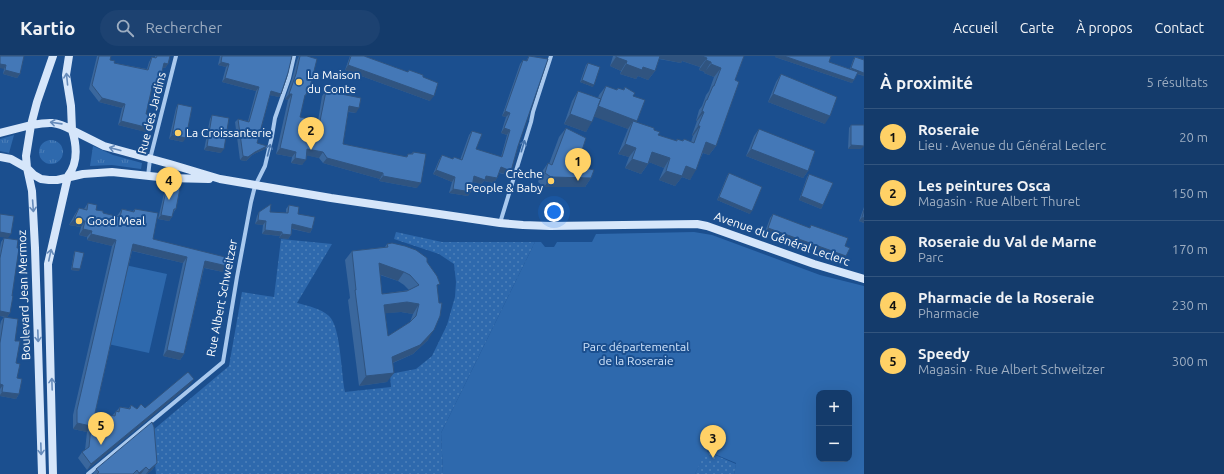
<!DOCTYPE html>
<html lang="fr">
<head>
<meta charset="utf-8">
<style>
  :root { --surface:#143b6b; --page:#1d4271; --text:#f1f3f6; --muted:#9dadc1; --line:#33557e; --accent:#ffd166 }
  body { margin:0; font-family:Ubuntu,sans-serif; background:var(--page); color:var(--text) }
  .controls { position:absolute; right:12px; bottom:12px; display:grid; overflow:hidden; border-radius:8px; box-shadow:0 4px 16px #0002 }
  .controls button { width:36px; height:36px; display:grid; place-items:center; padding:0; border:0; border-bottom:1px solid var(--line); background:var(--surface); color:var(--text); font:20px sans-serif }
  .you { position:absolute; left:554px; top:156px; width:14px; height:14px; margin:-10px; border:3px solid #fff; border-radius:50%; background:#1a73e8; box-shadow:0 0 0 6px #1a73e833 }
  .badge { display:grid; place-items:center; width:26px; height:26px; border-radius:50%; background:var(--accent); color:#111; font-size:13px; font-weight:700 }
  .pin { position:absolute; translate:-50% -33px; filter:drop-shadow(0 1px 2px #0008) }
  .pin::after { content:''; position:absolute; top:21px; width:14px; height:12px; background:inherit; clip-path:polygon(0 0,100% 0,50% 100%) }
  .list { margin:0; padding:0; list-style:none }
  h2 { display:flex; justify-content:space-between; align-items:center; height:52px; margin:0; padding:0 16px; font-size:17px }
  h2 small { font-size:13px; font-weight:400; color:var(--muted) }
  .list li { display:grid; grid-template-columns:26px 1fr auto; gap:12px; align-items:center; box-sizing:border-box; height:56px; padding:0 16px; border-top:1px solid var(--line) }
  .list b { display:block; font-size:15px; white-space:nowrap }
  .list p { margin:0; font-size:13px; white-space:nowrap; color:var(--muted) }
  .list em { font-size:13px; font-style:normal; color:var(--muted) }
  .icon { flex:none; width:22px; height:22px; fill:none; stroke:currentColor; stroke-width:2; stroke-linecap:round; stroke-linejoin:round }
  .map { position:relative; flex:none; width:864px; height:418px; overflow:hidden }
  header { display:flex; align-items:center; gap:24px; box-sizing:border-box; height:56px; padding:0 20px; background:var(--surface); border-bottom:1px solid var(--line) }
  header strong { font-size:19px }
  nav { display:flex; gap:22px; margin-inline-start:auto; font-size:14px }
  .search { width:280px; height:36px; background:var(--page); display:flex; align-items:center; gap:10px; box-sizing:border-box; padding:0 14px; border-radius:22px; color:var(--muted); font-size:15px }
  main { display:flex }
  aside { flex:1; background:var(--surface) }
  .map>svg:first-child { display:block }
  .grass { fill:url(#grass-tufts) }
  .park { fill:#2e69ad; fill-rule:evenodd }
  .garden { fill:url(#garden-dots) }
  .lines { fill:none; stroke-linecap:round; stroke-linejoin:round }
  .street { stroke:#a9c9ee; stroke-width:4 }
  .secondary { stroke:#d6e6fa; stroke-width:8 }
  .wall { fill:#3a679d; fill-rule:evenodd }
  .shaded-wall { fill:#305480 }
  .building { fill:#4478b7; stroke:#305480; fill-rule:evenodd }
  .oneway { stroke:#668bba }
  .oneway2 { stroke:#4674ac }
  .poi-dot { fill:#ffd166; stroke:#1b4f8f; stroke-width:1.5 }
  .labels { text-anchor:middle; stroke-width:4; stroke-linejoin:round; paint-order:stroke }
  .poi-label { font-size:12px; fill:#fff; stroke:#1b4f8f; text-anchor:start }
  .street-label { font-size:12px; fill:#fff; stroke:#1b4f8f }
  .park-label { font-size:12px; fill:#cfe3fa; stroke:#1b4f8f }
</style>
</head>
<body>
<header>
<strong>Kartio</strong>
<div class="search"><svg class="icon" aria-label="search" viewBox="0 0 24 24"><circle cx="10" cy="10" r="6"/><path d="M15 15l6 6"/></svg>Rechercher</div>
<nav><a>Accueil</a><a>Carte</a><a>À propos</a><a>Contact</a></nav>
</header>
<main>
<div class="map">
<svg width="864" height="418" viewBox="0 0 864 418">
  <defs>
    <pattern id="grass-tufts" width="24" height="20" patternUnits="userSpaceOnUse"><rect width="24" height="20" fill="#2e69ad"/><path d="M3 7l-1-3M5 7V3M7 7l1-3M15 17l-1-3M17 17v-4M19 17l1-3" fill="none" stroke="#4d80b9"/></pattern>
    <pattern id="garden-dots" width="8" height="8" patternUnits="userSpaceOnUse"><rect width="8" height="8" fill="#2e69ad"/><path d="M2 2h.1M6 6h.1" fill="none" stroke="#4d80b9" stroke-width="1.8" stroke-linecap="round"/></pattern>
  </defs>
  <rect width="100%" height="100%" fill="#1b4f8f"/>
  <!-- grass -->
  <path class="grass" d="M14,79L9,97L0,95V83Z
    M39 96a12 12 0 1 1 24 0a12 12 0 1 1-24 0Z
    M93,90L113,99L142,107L141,113L112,109L90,110Z"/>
  <!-- park -->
  <path class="park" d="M694,176L712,179L820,219L864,230V418H734L736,407L707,395L695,418H443L441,377L535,186H541L545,191H554L557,186H592L596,178ZM819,337H849V403H819Z
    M125,209L167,218L149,297L108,288Z"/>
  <!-- garden -->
  <path class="garden" d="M396,176L442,186H535L441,377L443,418H156L152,375L229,310L242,236L274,241L281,183L332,188L297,247C308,250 320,252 329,260C341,271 341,318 345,336L391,331L390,318L416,313L432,300L447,269L455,241L456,226L454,208L439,198L394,183Z
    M706,395L736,408L734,418H695Z"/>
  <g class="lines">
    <!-- street -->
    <path class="street" d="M148,120L150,103L176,0
      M500,167L531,66L533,56L551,0
      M88,418L223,306L237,221L251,146L255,130L265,110L272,80L275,62L289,22L294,0"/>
    <!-- secondary -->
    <path class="secondary" d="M69,0L66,19L71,50L72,74L104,90L170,108L220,123L331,142L500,167L523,169L550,170L697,168L707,170L814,208L864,223
      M0,77L31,69L37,46L53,0
      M0,101L11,103L27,112L32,135L35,192L42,418
      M53,418L48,208L68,120C78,107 77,90 72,74C56,65 49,66 31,69L26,100L27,112L34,119L41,123L49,124H57L83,118L112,116L168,122L209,123"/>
  </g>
  <!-- wall -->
  <path class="wall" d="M0,0L20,18L17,22L3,18L4,13Z
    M97,0H111L110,4L114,7L147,13L149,6L152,1L155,2V0H170L168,8L165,12H163L159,28L156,32H152L146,58V76L118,69L122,52L99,46L89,33Z
    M220,0H292L281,38L279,41L270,39L257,87L267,90L265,93L252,99L246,105L240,104L235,66L238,63L248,65L256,35L222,26L226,11L218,9Z
    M299,0H307L310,31L307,34L306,39L304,42L300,61L318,65L322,40L326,35L356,57L348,56L343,88L406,101L408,98H411L413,96L417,132L379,125L380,123L323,107L319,102L307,99L302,109L291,107L292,101L276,98L288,44L285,43L292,23L297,4Z
    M350,0H364L408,16L409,14L423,21L430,45L345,14Z
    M529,0L518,90L511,115L508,119L499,117L497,122L494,127L484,125L481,128L473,126L468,140L449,137L452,126L433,118L439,104L442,99L453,103L454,101L460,104L469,79L472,75L476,93L501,101L507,79L501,77L506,61L502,60L520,8L523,4L526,5Z
    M613,0H744L735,24L716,90L709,99L703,97L690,124L682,121L675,130L659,124L664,112L649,106L648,108L641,118L625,112L629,101L618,98L628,73L594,60L586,76L564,68L572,45L578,35L598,42L599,39L606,30L616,34L618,32L623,34L625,31L633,40L637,65V66L654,74L658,79L676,85L677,83L682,85L684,83L691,86L693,80L692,79L697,65H696L699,54L702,50L706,39L709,35L714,21L704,17L705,16L699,14L700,11L682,5L681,7L659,3L655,15L648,24L638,20L636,23L620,18L621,15L610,10Z
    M775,0H831L829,6L850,13L853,4L855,1L864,4V20L857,18L852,27L775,1Z
    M588,7L593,31L580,26L586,9Z
    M781,18L825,68L768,46L776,26Z
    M178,48L183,86L169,83L176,52Z
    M212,59L221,97L204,94L210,63Z
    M851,69L861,93H848L849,72Z
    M566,72L577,110L591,122L585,131H544L538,126L541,117L548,107L549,108L559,81Z
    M759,73L808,115L803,122L746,100L754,80Z
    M729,117L750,158L717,144L727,120Z
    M809,118L823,149L821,153L799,144L807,121Z
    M167,129L176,153L173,157L172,161L169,165L158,163L165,133Z
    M88,147L96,154L103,157L117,160L122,153L133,155L135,153L153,183L227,210L223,216L204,212L184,298L180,304L163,300L183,207L132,195L95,357L112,360L120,351L129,352L131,349L137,353L145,352L190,329L87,414L78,402L82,396L85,394L87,376L73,373V359L112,190L87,184V181L79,179L81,171L69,169L75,158L79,152L84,153Z
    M289,149L312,173L310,177L292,173L291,179L288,183L279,182L280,180L262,178L263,169L255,168L257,160L259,156H270L286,157V153Z
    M864,151V167L859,165Z
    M773,158L809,172L811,169L845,190L846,200L844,204L765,176L770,162Z
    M4,182L12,240L10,257L7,261L15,285L17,322L19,338L16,343L0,340V269L1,265L4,261L0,260V192L1,186Z
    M387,188L427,206L437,232L428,284L413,298L393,307L387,326L359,330L348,244L350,242L345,204L352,195L385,191ZM380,219L398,225L404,229L409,234L382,238ZM401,256L413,258L410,266L388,280L385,257Z
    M75,195L79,215L71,214L74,197Z
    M157,407L152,414L147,418H93L96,413Z"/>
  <!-- shaded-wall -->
  <path class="shaded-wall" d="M658,0H702L707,2L700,11L682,5L681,7L656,2Z
    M775,0H784L854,24L852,27L775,1Z
    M616,1L627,5L621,15L610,10Z
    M706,4L711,6L705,16L699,14Z
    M221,6L229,8L226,11L218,9Z
    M164,7L168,8L165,12L161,11Z
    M0,8L6,9L4,13L0,12Z
    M626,8L643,11L655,15L648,24L638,20L636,23L620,18Z
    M711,8L721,12L714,21L704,17Z
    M348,9L434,40L430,45L345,14Z
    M851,12L864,17V20L849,15Z
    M5,14L20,18L17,22L3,18Z
    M225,22L259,31L256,35L222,26Z
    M582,24L594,29L593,31L580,26Z
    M153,27L159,28L156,32L150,31Z
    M271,35L281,38L279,41L269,39Z
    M289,38H292L288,44L285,43Z
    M773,38L830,60L825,68L768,46Z
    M102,42L125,48L122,52L99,46Z
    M349,50L359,52L356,57L346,55Z
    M598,50L637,65L631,74L633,65L628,73L592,60Z
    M505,55L510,57L506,61L502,60Z
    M702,55L704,56L697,65H696Z
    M570,58L592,66L586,76L564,68Z
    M121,65L149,72L146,76L118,69Z
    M698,70H700L693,80L692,79Z
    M504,72L510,74L507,79L501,77Z
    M172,79L186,82L183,86L169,83Z
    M706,86L716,90L709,99L700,96Z
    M625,88L636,92L629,101L618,98Z
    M851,89L864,90L861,93H848Z
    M207,90L224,93L221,97L204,94Z
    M267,90L265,93L252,99L246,105L240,104L243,100L255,96Z
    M280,92L296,96L292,101L276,98Z
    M307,93L323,96L319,102L304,99Z
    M751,93L808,115L803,122L746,100Z
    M652,96L670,102L664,112L646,105Z
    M295,102L306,104L302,109L291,107Z
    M327,102L383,117L380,123L323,107Z
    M632,103L648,108L641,118L625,112Z
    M686,110L696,114L690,124L682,121L675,130L659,124L666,115Z
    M501,111L511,115L508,119L498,116Z
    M436,114L455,121L452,126L433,118Z
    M383,120L421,127L417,132L379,125Z
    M474,120H486L497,122L494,127L484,125L481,128L470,125Z
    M551,121L591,122L585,131H544Z
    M453,133L471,136L468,140L449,137Z
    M801,140L823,149L821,153L799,144Z
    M719,141L752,155L750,158L717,144Z
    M161,159L172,161L169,165L158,163Z
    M862,161L864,162V167L859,165Z
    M74,163L85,165L81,171L69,169Z
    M258,164L266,165L263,169L255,168Z
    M292,168L312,173L310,177L290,172Z
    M768,172L846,200L844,204L765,176Z
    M83,173L92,175L87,181L79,179Z
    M265,174L282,176L280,180L262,178Z
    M0,176L11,178L8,182L0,181Z
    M91,178L116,184L112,190L87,184Z
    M282,178L291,179L288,183L279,182Z
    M133,188L187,201L183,207L129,194Z
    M205,205L227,210L223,216L201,211Z
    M379,207L404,216L398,225L373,216Z
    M72,212L80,213L79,215L71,214Z
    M407,246L419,248L413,258L401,256L378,258L384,249Z
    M0,255L10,257L7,261L0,260Z
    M434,274L428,284L413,298L385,310L392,301Z
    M167,294L184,298L180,304L163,300Z
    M394,317L387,326L359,330L366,320Z
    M194,323L190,329L87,414L91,408Z
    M0,328L3,329L0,333Z
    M2,336L19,338L16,343L0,340V339Z
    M77,367L91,370L87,376L73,373Z
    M157,407L152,414L147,418H146L149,414Z
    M146,411L141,418H138L139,417Z"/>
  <!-- building -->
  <path class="building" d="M0,0H24L20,18L5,14L6,9L0,8Z
    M99,0H111L110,4L115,5L114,7L148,14L152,1L156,2L157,0H170L168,8L164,7L159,28L153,27L146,58L152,59L149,72L121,65L125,48L102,42L92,29Z
    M222,0H292L288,17L281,38L271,35L257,87L267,90L255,96L248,101L243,100L238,63L249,66L259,31L225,22L229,8L221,6Z
    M300,0H307L317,3L310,31H308L306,39H305L300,61L320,65L326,35L361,42L359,52L349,50L343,88L407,101L408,98H413V96L426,98L421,127L383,120V117L327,102L323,96L307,93L306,104L295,102L296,96L280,92L292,38H289L296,18Z
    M351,0H364L408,16L409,14L423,19V21L438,27L434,40L348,9Z
    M529,0L548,3L518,90L511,115L501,111L497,122L486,120L485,124L474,120L471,136L453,133L455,121L436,114L442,99L453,103L454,101L462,104L472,75L482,78L476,93L502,101L510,74L504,72L510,57L505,55L523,4L527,5Z
    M616,0H660L655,15L643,11L642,14L626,8L627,5L616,1Z
    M702,0H744L735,24L739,26L716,90L706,86L696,114L686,110L682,120L666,115L670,102L652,96L648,108L632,103L636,92L625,88L633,65L654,72V74L660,76L658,79L677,85V83L683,85L684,83L694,87L700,70H698L704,56L702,55L706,44H707L713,30H714L721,12L711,8V6L706,4L707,2Z
    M784,0H831L829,6L858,16L854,24Z
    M855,1L864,4V17L851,12Z
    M588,7L600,11L594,29L582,24Z
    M781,18L837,41L830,60L773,38Z
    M606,30L617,34L618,32L624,34L625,31L635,37L633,40L645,44L637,65L598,50Z
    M578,35L601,43L592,66L570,58Z
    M178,48L192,51L186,82L172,79Z
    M212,59L229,62L224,93L207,90Z
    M851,69H864V90L851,89Z
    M566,72L586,82L577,110L594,114L591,122L551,121L545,117L548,107L552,109Z
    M759,73L815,95L808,115L751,93Z
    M729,117L762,131L752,155L719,141Z
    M809,118L833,127L823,149L801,140Z
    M167,129L180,132L176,153H174L172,161L161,159Z
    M88,147L97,149L96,154L103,155V157L120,161L122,153L134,156L135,153L158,157L153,183L229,202L227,210L205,205L184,298L167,294L187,201L133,188L95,357L115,360L116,355L119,356L120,351L130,353L131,349L137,353L141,348L145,352L188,316L194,323L91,408L82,396L89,391L91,370L77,367V354L116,184L91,178L92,175L83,173L85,165L74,163L79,152L87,154Z
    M271,148L270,156L288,157L289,149L299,151L298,158L315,161L312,173L292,168L291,179L282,178V176L265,174L266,165L258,164L259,156Z
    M864,154V162L862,161Z
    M0,158L14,160L11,178L0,176Z
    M773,158L810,172L811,169L848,182L845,190L850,192L846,200L768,172Z
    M4,182L18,184L17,192H19L12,240H13L10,257L0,255V202Z
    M392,187L405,190L416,194L427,202V206L437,220L440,228L437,229L439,247H442L440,260L434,274L420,289L392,301L394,317L366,320L355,234H356L352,195L388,191L387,188ZM379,207L404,216L410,219L419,229L407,235L382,238ZM407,246L419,248L416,260L410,266L388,280L384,249Z
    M75,195L84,197L80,213L72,212Z
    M4,261L18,263L15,285H20L16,307L20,308L17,322L22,323L19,338L2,336L3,329L0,328V287Z
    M152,366L154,371L157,407L149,414L146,411L139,417L137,414L133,418H97L99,416L96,413Z"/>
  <!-- one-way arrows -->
  <defs><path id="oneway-shaft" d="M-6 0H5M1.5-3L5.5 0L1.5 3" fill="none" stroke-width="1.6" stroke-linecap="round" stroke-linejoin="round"/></defs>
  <g class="oneway">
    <use href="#oneway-shaft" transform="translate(67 23) rotate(-96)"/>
    <use href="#oneway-shaft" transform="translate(56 67) rotate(-172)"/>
    <use href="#oneway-shaft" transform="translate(115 93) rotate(-165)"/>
    <use href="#oneway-shaft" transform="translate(33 150) rotate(86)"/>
    <use href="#oneway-shaft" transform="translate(50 199) rotate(-78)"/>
    <use href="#oneway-shaft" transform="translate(38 280) rotate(88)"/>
    <use href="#oneway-shaft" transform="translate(52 328) rotate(-92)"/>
    <use href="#oneway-shaft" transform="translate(41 393) rotate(88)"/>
  </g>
  <g class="oneway2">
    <use href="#oneway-shaft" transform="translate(523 90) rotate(-73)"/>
    <use href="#oneway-shaft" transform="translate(269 94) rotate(-76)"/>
  </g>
  <!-- markers -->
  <g class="poi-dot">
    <circle cx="299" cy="26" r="4"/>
    <circle cx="178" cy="77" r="4"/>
    <circle cx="551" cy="125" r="4"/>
    <circle cx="79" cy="165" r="4"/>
  </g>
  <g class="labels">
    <!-- poi labels -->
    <g class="poi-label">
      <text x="307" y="23">La Maison<tspan x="307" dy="14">du Conte</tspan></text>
      <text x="186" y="81">La Croissanterie</text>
      <text x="543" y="122" text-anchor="end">Crèche<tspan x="543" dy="14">People &amp; Baby</tspan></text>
      <text x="87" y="169">Good Meal</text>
    </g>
    <!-- street labels -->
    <g class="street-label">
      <text transform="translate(152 57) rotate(-76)" y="4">Rue des Jardins</text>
      <text transform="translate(782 183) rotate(19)" y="4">Avenue du Général Leclerc</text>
      <text transform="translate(24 239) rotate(-92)" y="4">Boulevard Jean Mermoz</text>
      <text transform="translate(222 242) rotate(-79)" y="4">Rue Albert Schweitzer</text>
    </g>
    <!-- park labels -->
    <g class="park-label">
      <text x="636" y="295">Parc départemental<tspan x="636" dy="14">de la Roseraie</tspan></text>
    </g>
  </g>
</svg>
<div class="controls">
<button>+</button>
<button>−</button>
</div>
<div class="you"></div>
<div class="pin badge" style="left:578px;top:125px">1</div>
<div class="pin badge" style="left:311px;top:94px">2</div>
<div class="pin badge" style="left:713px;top:402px">3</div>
<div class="pin badge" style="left:169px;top:144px">4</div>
<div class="pin badge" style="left:101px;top:389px">5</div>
</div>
<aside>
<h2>À proximité<small>5 résultats</small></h2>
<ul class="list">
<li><span class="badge">1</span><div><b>Roseraie</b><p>Lieu · Avenue du Général Leclerc</p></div><em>20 m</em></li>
<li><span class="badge">2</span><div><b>Les peintures Osca</b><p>Magasin · Rue Albert Thuret</p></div><em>150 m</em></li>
<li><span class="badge">3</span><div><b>Roseraie du Val de Marne</b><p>Parc</p></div><em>170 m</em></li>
<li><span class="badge">4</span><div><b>Pharmacie de la Roseraie</b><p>Pharmacie</p></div><em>230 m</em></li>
<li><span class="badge">5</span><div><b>Speedy</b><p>Magasin · Rue Albert Schweitzer</p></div><em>300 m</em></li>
</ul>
</aside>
</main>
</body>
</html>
